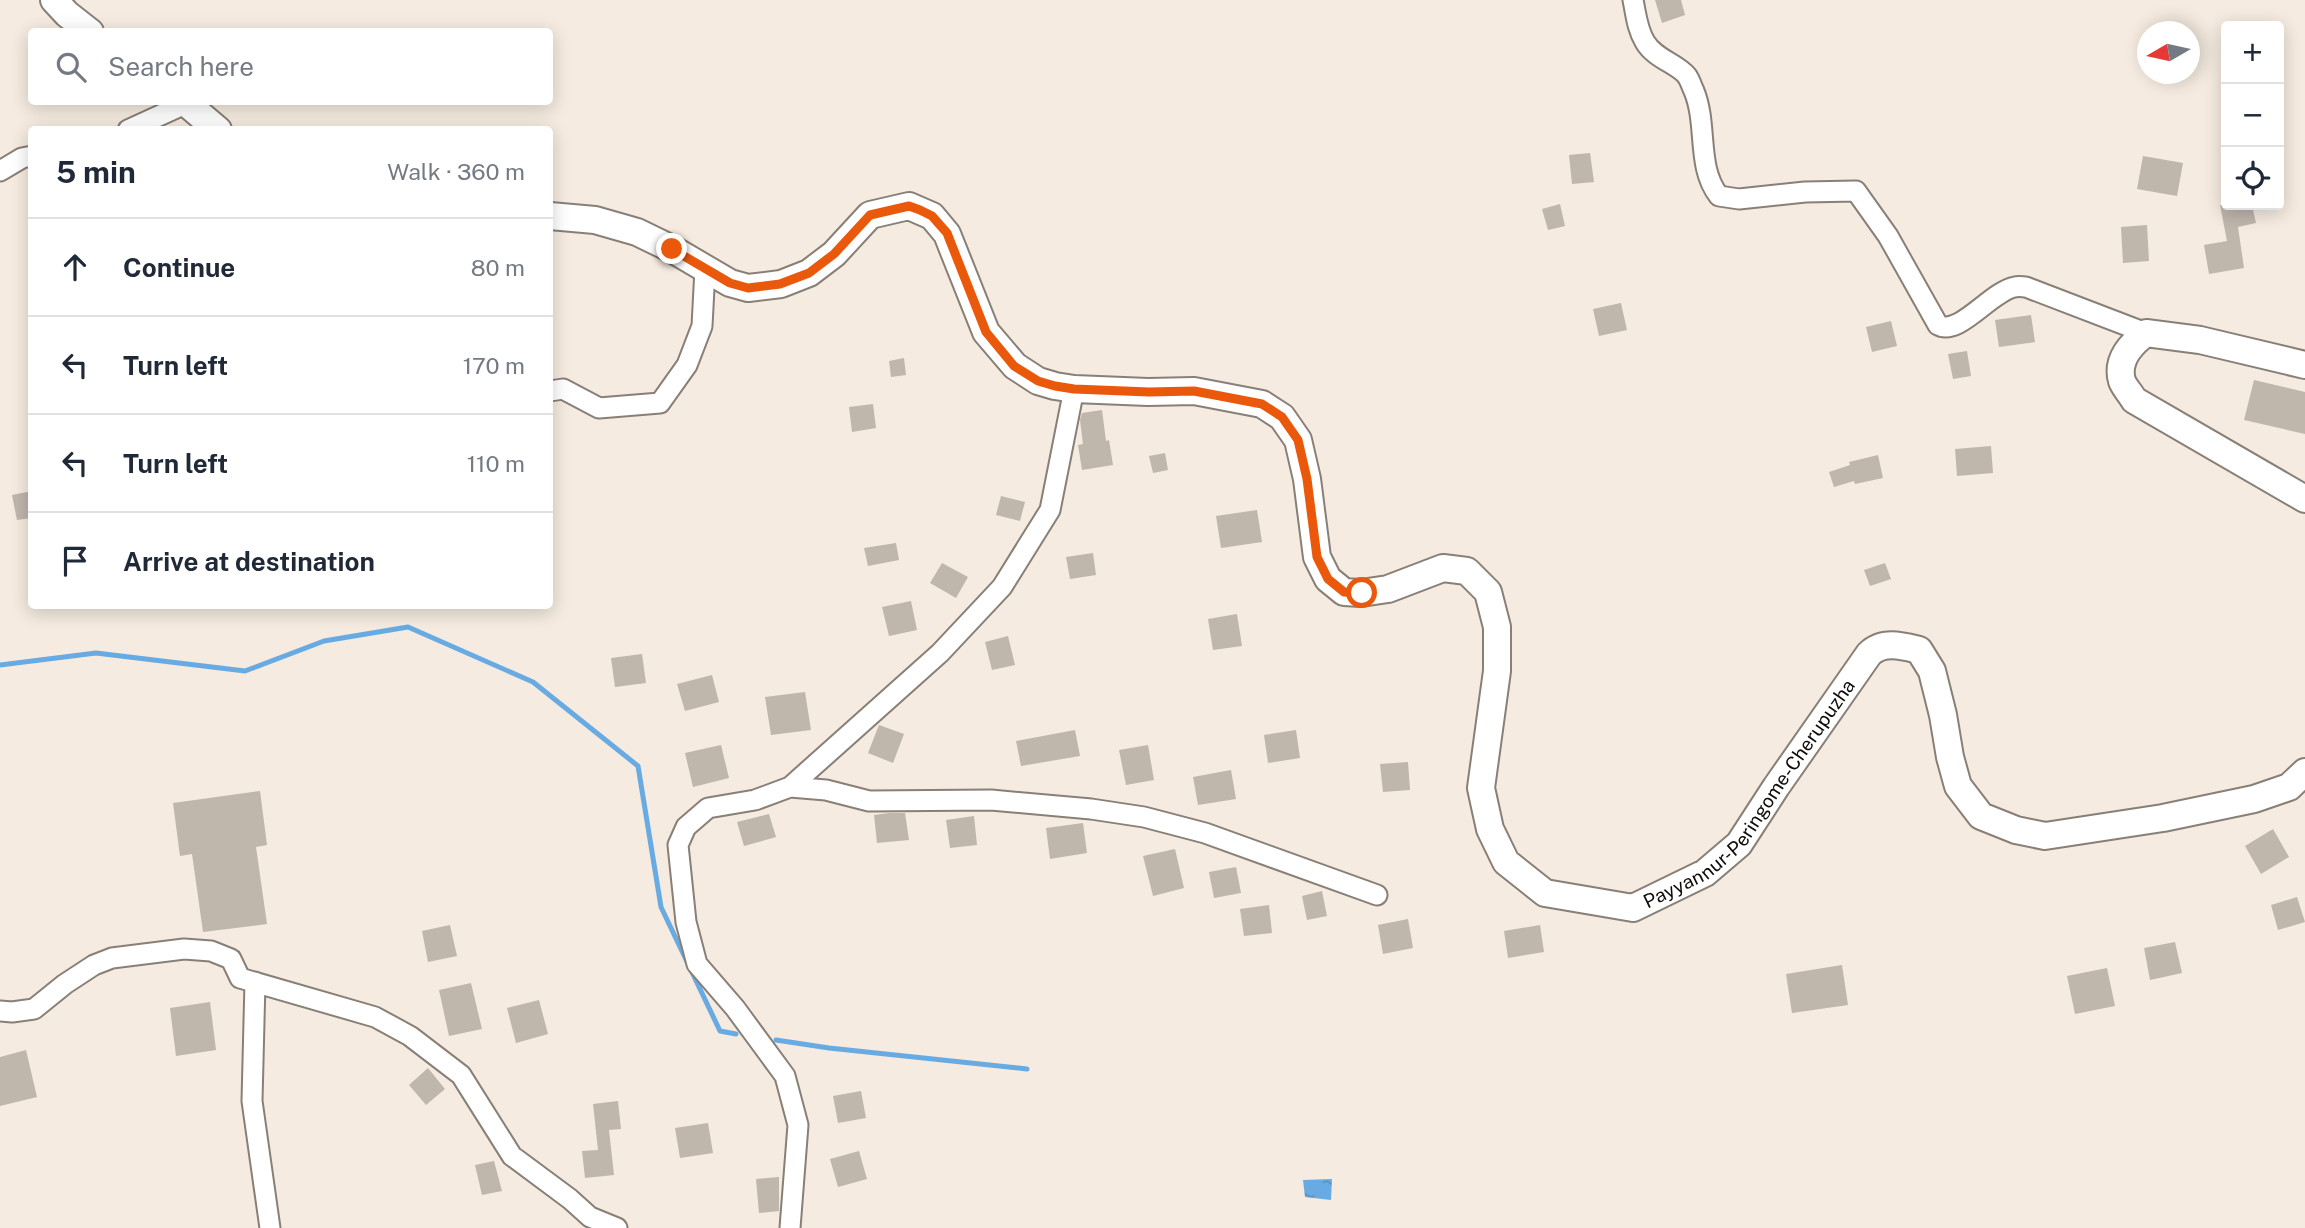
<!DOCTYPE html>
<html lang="en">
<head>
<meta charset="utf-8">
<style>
  :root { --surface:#fff; --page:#f6f6f7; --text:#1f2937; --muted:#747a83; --line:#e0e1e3 }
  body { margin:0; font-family:"Public Sans",sans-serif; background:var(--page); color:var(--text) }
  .controls { position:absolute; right:21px; top:21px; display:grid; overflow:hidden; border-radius:7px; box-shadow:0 4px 18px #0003 }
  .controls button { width:63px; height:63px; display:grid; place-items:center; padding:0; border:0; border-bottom:2px solid var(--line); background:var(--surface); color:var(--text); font:35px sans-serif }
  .compass { position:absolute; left:2137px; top:21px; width:63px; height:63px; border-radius:50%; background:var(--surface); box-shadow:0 4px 18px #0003; rotate:261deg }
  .stop { position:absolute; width:21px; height:21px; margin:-16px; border:5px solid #ea580c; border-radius:50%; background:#fff }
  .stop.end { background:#ea580c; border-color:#fff; box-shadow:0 2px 7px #0008 }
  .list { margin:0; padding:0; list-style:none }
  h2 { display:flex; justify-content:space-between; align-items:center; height:91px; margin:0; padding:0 28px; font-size:30px }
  h2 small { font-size:23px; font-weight:400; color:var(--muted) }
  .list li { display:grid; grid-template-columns:46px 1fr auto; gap:21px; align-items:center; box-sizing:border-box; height:98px; padding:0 28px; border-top:2px solid var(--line) }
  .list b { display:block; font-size:26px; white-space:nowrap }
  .list em { font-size:23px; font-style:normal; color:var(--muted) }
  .icon { flex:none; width:38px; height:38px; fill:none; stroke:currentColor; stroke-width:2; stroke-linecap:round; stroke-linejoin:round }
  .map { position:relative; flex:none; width:2305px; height:1228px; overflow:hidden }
  .search { position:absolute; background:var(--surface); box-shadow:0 4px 18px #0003; left:28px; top:28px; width:525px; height:77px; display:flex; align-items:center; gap:18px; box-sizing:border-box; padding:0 24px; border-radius:7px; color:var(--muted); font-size:26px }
  .panel { position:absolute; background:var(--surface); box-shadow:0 4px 18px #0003; left:28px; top:126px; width:525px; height:483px; border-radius:7px }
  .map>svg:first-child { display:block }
  .water { fill:url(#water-ripples) }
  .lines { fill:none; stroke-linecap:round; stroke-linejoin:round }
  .stream { stroke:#68abe3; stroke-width:5 }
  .building { fill:#bfb6ac }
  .street-casing { stroke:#887f76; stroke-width:23 }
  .secondary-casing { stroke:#887f76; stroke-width:30 }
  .street { stroke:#fff; stroke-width:19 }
  .secondary { stroke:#fff; stroke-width:26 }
  .route { stroke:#ea580c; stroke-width:9 }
  .labels { text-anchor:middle; stroke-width:6; stroke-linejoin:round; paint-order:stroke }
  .street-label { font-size:19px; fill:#0e0b08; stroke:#fff }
</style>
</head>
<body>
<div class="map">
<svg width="2305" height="1228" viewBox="0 0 2305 1228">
  <defs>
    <pattern id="water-ripples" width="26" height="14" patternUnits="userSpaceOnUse" patternTransform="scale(1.75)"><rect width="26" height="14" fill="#68abe3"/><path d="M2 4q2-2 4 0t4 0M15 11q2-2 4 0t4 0" fill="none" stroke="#5992c1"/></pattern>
  </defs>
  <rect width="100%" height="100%" fill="#f5ebe0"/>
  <!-- water -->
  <path class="water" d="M1332,1179L1331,1200L1305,1197L1303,1180Z"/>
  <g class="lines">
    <!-- stream -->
    <path class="stream" d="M0,665L96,653L245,671L324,641L408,627L533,682L638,766L661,907L720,1031L736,1034
      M776,1040L829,1048L1027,1069"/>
  </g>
  <!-- building -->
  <path class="building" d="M1655,0H1681L1685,15L1662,23Z
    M1590,153L1594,182L1572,184L1569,155Z
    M2143,156L2183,163L2177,196L2137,189Z
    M1560,204L1565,226L1548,230L1542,209Z
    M2220,205H2252L2256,223L2238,227L2244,268L2209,274L2204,245L2227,241Z
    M2147,225L2149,261L2123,263L2121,227Z
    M1621,303L1627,330L1599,336L1593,309Z
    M2031,315L2035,342L1999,347L1995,320Z
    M1891,321L1897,346L1872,352L1866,327Z
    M1967,351L1971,376L1953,379L1948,354Z
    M904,358L906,375L891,377L889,361Z
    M2254,380L2305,392V434L2244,420Z
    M873,404L876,428L852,432L849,407Z
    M1102,410L1106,441L1109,440L1113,465L1082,470L1078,445L1083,444L1080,420L1082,413Z
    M1991,446L1993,473L1957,476L1955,449Z
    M1165,453L1168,470L1153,473L1149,456Z
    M1878,455L1883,478L1855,484L1854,481L1834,487L1829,472L1850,465L1849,462Z
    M32,491V518L17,520L12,495Z
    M1001,496L1025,502L1020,521L996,515Z
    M1257,510L1262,542L1221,548L1216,516Z
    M896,543L899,560L868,566L864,548Z
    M1093,553L1096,575L1070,579L1066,557Z
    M942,563L968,577L956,598L930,583Z
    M1885,563L1891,579L1870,586L1864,570Z
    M911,601L917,630L889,636L882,607Z
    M1237,614L1242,646L1213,650L1208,619Z
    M1008,636L1015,665L992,670L985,642Z
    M642,654L646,683L615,687L611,658Z
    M712,675L719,702L685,711L677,684Z
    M805,692L811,730L771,735L765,697Z
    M879,725L904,734L893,763L868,753Z
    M1075,730L1080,756L1021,766L1016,741Z
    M1296,730L1300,758L1268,763L1264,735Z
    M721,745L729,778L693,787L685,753Z
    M1148,745L1154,780L1126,785L1119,750Z
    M1408,762L1410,790L1383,792L1380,764Z
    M1231,770L1236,799L1198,805L1193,777Z
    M260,791L267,845L256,847L267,924L203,932L192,854L180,856L173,803Z
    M889,813H905L909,840L877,843L874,815Z
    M769,814L776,837L744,846L737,822Z
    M974,816L977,845L950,848L946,820Z
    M1083,823L1087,853L1050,859L1046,828Z
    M2273,829L2289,857L2261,874L2245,846Z
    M1175,849L1184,888L1153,896L1143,856Z
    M1236,867L1241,893L1214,898L1209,872Z
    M1322,891L1327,916L1307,920L1302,896Z
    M2297,897L2305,922L2278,930L2271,905Z
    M1269,905L1272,933L1244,936L1240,909Z
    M1408,919L1413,948L1383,954L1378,925Z
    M450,925L457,956L428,962L422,931Z
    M1540,925L1544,952L1508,958L1504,931Z
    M2175,942L2182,973L2150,980L2144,948Z
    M1842,965L1848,1005L1792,1013L1786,974Z
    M2107,968L2115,1006L2075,1014L2067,976Z
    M471,983L482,1029L449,1036L439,990Z
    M539,1000L548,1034L516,1043L507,1008Z
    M210,1002L216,1050L176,1056L170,1008Z
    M26,1050L37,1097L0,1106V1057Z
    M428,1068L445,1089L426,1105L409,1085Z
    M861,1091L866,1118L838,1123L833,1096Z
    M618,1101L621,1129L609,1130L614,1175L585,1178L582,1151L598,1150L593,1104Z
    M708,1123L713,1153L680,1158L675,1128Z
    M859,1151L867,1179L838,1187L830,1159Z
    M494,1161L502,1191L482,1195L475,1165Z
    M779,1177V1211L759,1213L756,1179Z"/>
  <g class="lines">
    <!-- street casing -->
    <g class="street-casing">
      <path id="street" d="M1633,0C1636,14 1637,29 1645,42C1655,59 1678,64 1687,76C1690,80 1692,87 1694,91C1708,125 1696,167 1719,196L1739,199L1805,192L1856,191L1888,236L1938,325C1959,337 1991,291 2015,287C2019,286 2023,287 2026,287L2146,333
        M128,130L187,103
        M0,171L22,158L32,156
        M550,391L563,389L599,408L660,403L687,365L702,326L705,269
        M790,787L826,790L869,801L991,800L1091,809L1144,817L1205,833L1377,895
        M255,982L252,1101L270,1228
        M0,1011L12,1012L34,1009L65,984L94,965L112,958L184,949L211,951L231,959L240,978L375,1017L410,1036L461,1075L512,1156L570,1199L590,1217L617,1228
        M790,1228L798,1125L785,1076L735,1008L697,964L686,922L678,845L686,827L708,808L755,800L790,787L940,653L1002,587L1050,510L1074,389"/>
    </g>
    <!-- secondary casing -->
    <g class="secondary-casing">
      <g id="secondary">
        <path d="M54,0L67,14L90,32"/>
        <path d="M185,102L218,130"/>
        <path id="s1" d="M550,216L595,220L637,232L672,249L730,283L748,288L781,284L809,273L834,254L870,215L909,206L932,216L947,234L986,332L1015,366L1038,381L1055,386L1074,389L1148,392L1194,391L1262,404L1282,417L1298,440L1307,479L1317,557L1328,579L1344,592L1361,593L1388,589L1443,568L1467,571L1488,592L1497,627V671L1481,788L1490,829L1506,862L1545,893L1633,908L1705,873L1739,844L1776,787L1869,654C1883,640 1903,646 1919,650L1932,671L1943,715L1950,757L1958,786L1981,816L2016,830L2045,836L2163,818L2254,799L2289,787L2305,772"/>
        <path d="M2305,365L2200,340L2146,333C2131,344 2116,360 2122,381C2124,387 2131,394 2134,400L2305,499"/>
      </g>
    </g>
    <!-- street -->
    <use href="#street" class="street"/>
    <!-- secondary -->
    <use href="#secondary" class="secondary"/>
  </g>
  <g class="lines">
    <!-- route -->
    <path class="route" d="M672,249L730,283L748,288L780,284L809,273L834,254L870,215L909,206L920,210L932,216L947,233L986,332L1014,366L1038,381L1055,386L1074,389L1149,392L1194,391L1262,404L1282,417L1298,440L1307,479L1317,557L1328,579L1344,592L1362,593"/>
  </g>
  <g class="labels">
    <!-- street labels -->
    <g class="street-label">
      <text dy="7" stroke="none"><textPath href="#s1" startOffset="1810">Payyannur-Peringome-Cherupuzha</textPath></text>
    </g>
  </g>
</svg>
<div class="controls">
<button>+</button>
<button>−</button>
<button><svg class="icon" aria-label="locate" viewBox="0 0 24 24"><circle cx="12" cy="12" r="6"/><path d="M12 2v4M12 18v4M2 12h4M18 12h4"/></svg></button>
</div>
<svg class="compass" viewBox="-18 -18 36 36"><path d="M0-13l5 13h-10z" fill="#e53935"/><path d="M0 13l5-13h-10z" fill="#747a83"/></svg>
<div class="stop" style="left:1362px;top:593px"></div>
<div class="stop end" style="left:672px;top:249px"></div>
<div class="search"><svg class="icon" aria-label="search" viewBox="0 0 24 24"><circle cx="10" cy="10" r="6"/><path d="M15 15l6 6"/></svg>Search here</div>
<section class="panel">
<h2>5 min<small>Walk · 360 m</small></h2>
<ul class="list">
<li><svg class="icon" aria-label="ahead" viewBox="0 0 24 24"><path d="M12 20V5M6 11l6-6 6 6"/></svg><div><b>Continue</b></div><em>80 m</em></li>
<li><svg class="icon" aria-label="left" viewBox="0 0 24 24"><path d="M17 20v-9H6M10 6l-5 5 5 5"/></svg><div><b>Turn left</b></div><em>170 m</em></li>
<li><svg class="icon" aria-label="left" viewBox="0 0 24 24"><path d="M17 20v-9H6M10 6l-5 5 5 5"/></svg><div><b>Turn left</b></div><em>110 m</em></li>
<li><svg class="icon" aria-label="arrive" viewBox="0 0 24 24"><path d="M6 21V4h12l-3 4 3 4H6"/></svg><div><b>Arrive at destination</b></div></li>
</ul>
</section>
</div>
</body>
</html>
